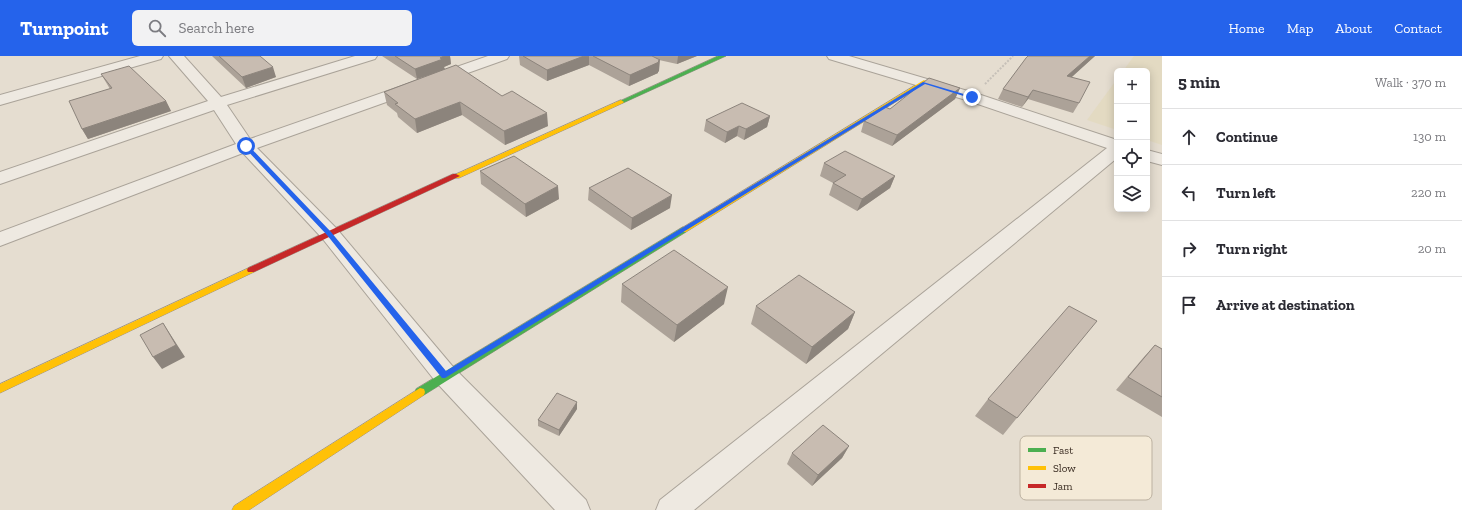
<!DOCTYPE html>
<html lang="en">
<head>
<meta charset="utf-8">
<style>
  :root { --surface:#fff; --page:#f2f2f3; --text:#2b2b33; --muted:#7c7c81; --line:#e1e1e2; --accent:#2563eb }
  body { margin:0; font-family:"Zilla Slab",serif; background:var(--page); color:var(--text) }
  .controls { position:absolute; right:12px; top:12px; display:grid; overflow:hidden; border-radius:6px; box-shadow:0 2px 10px #0003 }
  .controls button { width:36px; height:36px; display:grid; place-items:center; padding:0; border:0; border-bottom:1px solid var(--line); background:var(--surface); color:var(--text); font:20px sans-serif }
  .stop { position:absolute; width:12px; height:12px; margin:-9px; border:3px solid #2563eb; border-radius:50%; background:#fff }
  .stop.end { background:#2563eb; border-color:#fff; box-shadow:0 1px 4px #0008 }
  .list { margin:0; padding:0; list-style:none }
  h2 { display:flex; justify-content:space-between; align-items:center; height:52px; margin:0; padding:0 16px; font-size:17px }
  h2 small { font-size:13px; font-weight:400; color:var(--muted) }
  .list li { display:grid; grid-template-columns:26px 1fr auto; gap:12px; align-items:center; box-sizing:border-box; height:56px; padding:0 16px; border-top:1px solid var(--line) }
  .list b { display:block; font-size:15px; white-space:nowrap }
  .list em { font-size:13px; font-style:normal; color:var(--muted) }
  .icon { flex:none; width:22px; height:22px; fill:none; stroke:currentColor; stroke-width:2; stroke-linecap:round; stroke-linejoin:round }
  .map { position:relative; flex:none; width:1162px; height:454px; overflow:hidden }
  header { display:flex; align-items:center; gap:24px; box-sizing:border-box; height:56px; padding:0 20px; background:var(--accent); color:#fff }
  header strong { font-size:19px }
  nav { display:flex; gap:22px; margin-inline-start:auto; font-size:14px }
  .search { width:280px; height:36px; background:var(--page); display:flex; align-items:center; gap:10px; box-sizing:border-box; padding:0 14px; border-radius:6px; color:var(--muted); font-size:15px }
  main { display:flex }
  aside { flex:1; background:var(--surface) }
  .map>svg:first-child { display:block }
  .farmland { fill:#e3dac2 }
  .lines { fill:none; stroke-linecap:round; stroke-linejoin:round }
  .street-casing { stroke:#aaa399; stroke-width:2 }
  .fast-casing { stroke:#9a9288; stroke-width:1 }
  .slow-casing { stroke:#9a9288; stroke-width:1 }
  .jam-casing { stroke:#9a9288; stroke-width:1 }
  .path { stroke:#c6c0b8; stroke-width:2; stroke-dasharray:2 1.5; stroke-linecap:butt }
  .street { fill:#eee9e1; fill-rule:evenodd }
  .fast { fill:#4caf50; fill-rule:evenodd }
  .slow { fill:#ffc107; fill-rule:evenodd }
  .jam { fill:#c62828; fill-rule:evenodd }
  .wall { fill:#aca298 }
  .shaded-wall { fill:#8c847c }
  .building { fill:#c8bcb1; stroke:#8c847c }
  .route { fill:#2563eb }
  .key { fill:#f4ead7; stroke:#bcb1a0; stroke-width:1 }
  .key-label { font-size:11px; fill:#392b21 }
</style>
</head>
<body>
<header>
<strong>Turnpoint</strong>
<div class="search"><svg class="icon" aria-label="search" viewBox="0 0 24 24"><circle cx="10" cy="10" r="6"/><path d="M15 15l6 6"/></svg>Search here</div>
<nav><a>Home</a><a>Map</a><a>About</a><a>Contact</a></nav>
</header>
<main>
<div class="map">
<svg width="1162" height="454" viewBox="0 0 1162 454">
  <rect width="100%" height="100%" fill="#e5ddd0"/>
  <!-- farmland -->
  <path class="farmland" d="M1134,0H1162V89L1147,84V15H1123Z
    M1117,23V74L1087,64Z"/>
  <g class="lines">
    <!-- street casing -->
    <g class="street-casing">
      <path id="street" d="M140,0H163L161,3L0,49V39Z
        M169,0H184L221,41L355,0H377L375,3L227,49L250,83L488,0H509L507,3L257,92L336,172L454,312L586,444L590,454H555L436,326L322,182L243,97L0,190V176L236,88L214,54L0,128V116L208,45Z
        M827,0H849L978,38L1117,84V102L694,454H656L660,444L1107,92L966,44L829,3Z
        M1147,94L1162,98V109L1147,105Z"/>
    </g>
    <!-- fast casing -->
    <g class="fast-casing">
      <path id="fast" d="M718,0H726L623,47L618,46Z
        M683,171L686,172L687,174L686,176L424,339L420,340L416,339L415,336L416,333Z"/>
    </g>
    <!-- slow casing -->
    <g class="slow-casing">
      <path id="slow" d="M924,24L927,26L926,27L686,176H680L679,174Z
        M621,44L624,46L623,47L459,122H456L452,120Z
        M251,211L255,214L254,216L0,337V328Z
        M420,332L424,333L425,336L424,339L249,454H232L234,450Z"/>
    </g>
    <!-- jam casing -->
    <g class="jam-casing">
      <path id="jam" d="M453,118H456L460,120L254,216H248L247,214L248,212Z"/>
    </g>
    <!-- path -->
    <path class="path" d="M985,28L1013,0"/>
    <!-- street -->
    <use href="#street" class="street"/>
    <!-- fast -->
    <use href="#fast" class="fast"/>
    <!-- slow -->
    <use href="#slow" class="slow"/>
    <!-- jam -->
    <use href="#jam" class="jam"/>
  </g>
  <!-- wall -->
  <path class="wall" d="M212,0H260L276,21L246,32Z
    M382,0H450L451,8L444,11L445,13L548,70L505,89L462,59L417,77L398,61L397,57L387,49L384,36L434,17L417,23Z
    M519,0H697L677,8L659,4V15L658,16V17L629,30L589,9L547,25L520,9Z
    M1028,0H1095L1071,21L1079,47L1073,57L1028,43L1022,51L998,43L1003,33Z
    M101,18L166,45L171,55L88,83L82,73L110,33Z
    M960,32L955,43L892,90L861,76L864,65L890,53Z
    M770,60L767,71L744,84L737,80L725,87L704,75L706,64Z
    M824,107L895,120L890,132L857,155L829,139L833,127L820,120Z
    M480,115L559,143L526,161L481,128Z
    M589,132L670,152L631,174L588,144Z
    M622,228L724,248L674,286L621,246Z
    M756,250L855,256L848,273L806,308L751,268Z
    M1155,289L1162,293V361L1116,334L1143,302Z
    M988,343L1029,347L1003,379L975,360Z
    M577,353L559,380L538,370V364Z
    M849,390L842,402L812,430L787,408L792,397Z"/>
  <!-- shaded-wall -->
  <path class="shaded-wall" d="M444,0H450L451,8L444,11L445,14L417,23L415,13Z
    M584,0H589V9L547,25V14Z
    M678,0H697L677,8Z
    M1090,0H1095L1062,30L1067,20Z
    M660,4L659,15L658,16V17L629,30L630,19Z
    M273,11L276,21L246,32L242,21Z
    M960,32L955,43L892,90L897,79Z
    M1033,34L1028,43L1022,51L1028,41Z
    M166,45L171,55L88,83L82,73Z
    M460,46L462,59L417,77L415,63Z
    M547,57L548,70L505,89L504,75Z
    M770,60L767,71L744,84L746,73Z
    M739,70L737,80L725,87L727,76Z
    M895,120L890,132L857,155L862,143Z
    M558,130L559,143L526,161L525,148Z
    M672,139L670,152L631,174L632,162Z
    M728,231L724,248L674,286L677,269Z
    M855,256L848,273L806,308L812,291Z
    M163,267L185,301L162,313L153,301Z
    M577,346V353L559,380V374Z
    M849,390L842,402L812,430L818,419Z"/>
  <!-- building -->
  <path class="building" d="M219,0H260L273,11L242,21Z
    M395,0H444L440,2L443,3L415,13Z
    M523,0H584L547,14Z
    M593,0H652L660,4L658,5L659,6L630,19Z
    M1028,0H1090L1067,20L1090,26L1079,47L1033,34L1028,41L1003,33L1026,2Z
    M456,9L502,40L512,35L547,57L504,75L460,46L415,63L395,48L398,47L384,36Z
    M129,10L166,45L82,73L69,45L112,32L101,18Z
    M929,22L960,32L897,79L864,65L885,51L890,53Z
    M742,47L770,60L746,73L739,70L727,76L706,64Z
    M845,95L895,120L862,143L833,127L846,119L824,107Z
    M514,100L558,130L525,148L480,115Z
    M628,112L672,139L632,162L589,132Z
    M674,194L728,231L677,269L622,228Z
    M799,219L855,256L812,291L756,250Z
    M1069,250L1097,265L1017,362L988,343Z
    M163,267L176,289L153,301L140,279Z
    M1155,289L1162,293V341L1128,321Z
    M557,337L577,346L559,374L538,364Z
    M823,369L849,390L818,419L792,397Z"/>
  <!-- route -->
  <path class="route" d="M923,26L974,41L970,42L925,28L445,322H442L327,179L243,90L247,88L331,176L446,315Z"/>
  <!-- legend -->
  <rect x="1020" y="380" width="132" height="64" rx="6" class="key"/>
  <rect x="1028" y="392" width="18" height="4" fill="#4caf50"/>
  <rect x="1028" y="410" width="18" height="4" fill="#ffc107"/>
  <rect x="1028" y="428" width="18" height="4" fill="#c62828"/>
  <g class="key-label">
    <text x="1053" y="398">Fast</text>
    <text x="1053" y="416">Slow</text>
    <text x="1053" y="434">Jam</text>
  </g>
</svg>
<div class="controls">
<button>+</button>
<button>−</button>
<button><svg class="icon" aria-label="locate" viewBox="0 0 24 24"><circle cx="12" cy="12" r="6"/><path d="M12 2v4M12 18v4M2 12h4M18 12h4"/></svg></button>
<button><svg class="icon" aria-label="layers" viewBox="0 0 24 24"><path d="M12 4l9 5-9 5-9-5zM3 14l9 5 9-5"/></svg></button>
</div>
<div class="stop" style="left:246px;top:90px"></div>
<div class="stop end" style="left:972px;top:41px"></div>
</div>
<aside>
<h2>5 min<small>Walk · 370 m</small></h2>
<ul class="list">
<li><svg class="icon" aria-label="ahead" viewBox="0 0 24 24"><path d="M12 20V5M6 11l6-6 6 6"/></svg><div><b>Continue</b></div><em>130 m</em></li>
<li><svg class="icon" aria-label="left" viewBox="0 0 24 24"><path d="M17 20v-9H6M10 6l-5 5 5 5"/></svg><div><b>Turn left</b></div><em>220 m</em></li>
<li><svg class="icon" aria-label="right" viewBox="0 0 24 24"><path d="M7 20v-9h11M14 6l5 5-5 5"/></svg><div><b>Turn right</b></div><em>20 m</em></li>
<li><svg class="icon" aria-label="arrive" viewBox="0 0 24 24"><path d="M6 21V4h12l-3 4 3 4H6"/></svg><div><b>Arrive at destination</b></div></li>
</ul>
</aside>
</main>
</body>
</html>
